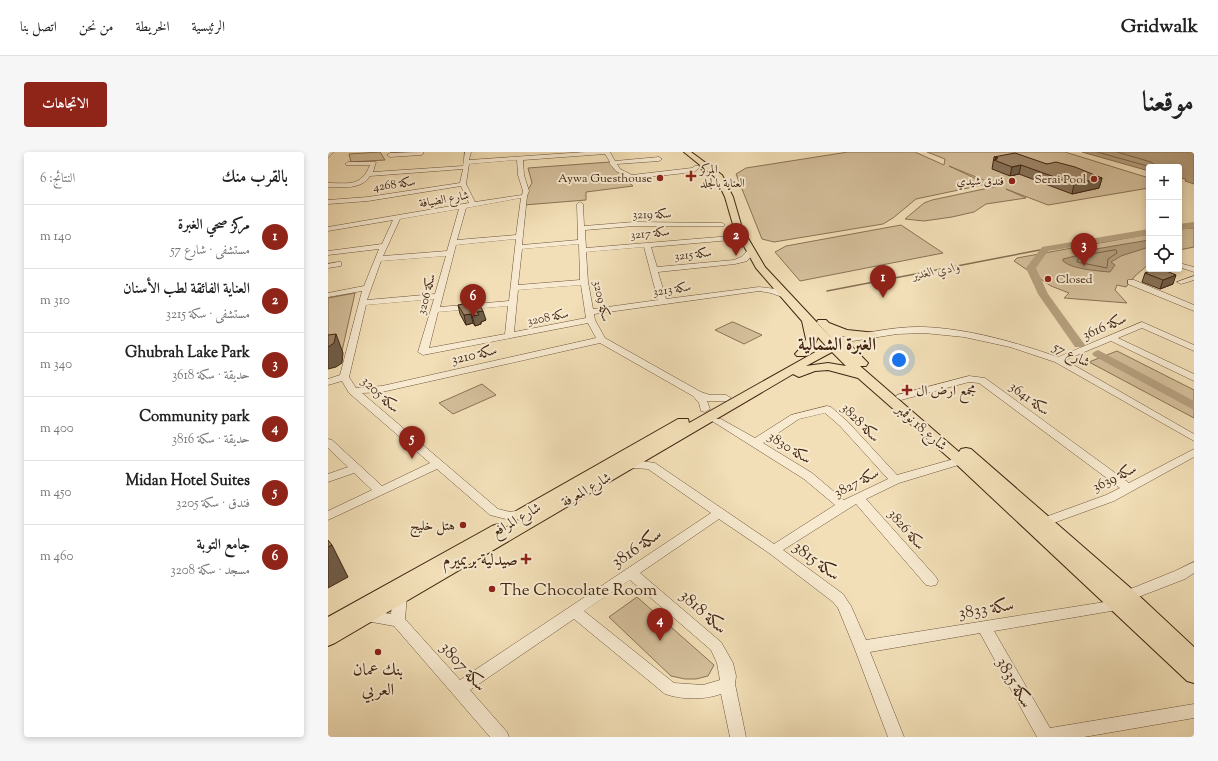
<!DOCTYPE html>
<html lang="ar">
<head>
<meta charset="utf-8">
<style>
  :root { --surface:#fff; --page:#f6f6f6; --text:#222; --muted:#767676; --line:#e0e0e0; --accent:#8f2418 }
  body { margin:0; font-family:"Sorts Mill Goudy",Amiri,serif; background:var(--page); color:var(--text); direction:rtl }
  .controls { position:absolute; right:12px; top:12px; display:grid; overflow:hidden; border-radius:4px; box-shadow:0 2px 6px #0003 }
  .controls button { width:36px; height:36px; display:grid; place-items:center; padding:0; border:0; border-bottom:1px solid var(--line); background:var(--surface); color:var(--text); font:20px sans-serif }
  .you { position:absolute; left:571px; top:208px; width:14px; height:14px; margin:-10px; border:3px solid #fff; border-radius:50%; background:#1a73e8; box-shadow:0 0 0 6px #1a73e833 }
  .badge { display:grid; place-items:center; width:26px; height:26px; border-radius:50%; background:var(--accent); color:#fff; font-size:13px; font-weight:700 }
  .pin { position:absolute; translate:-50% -33px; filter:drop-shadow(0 1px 2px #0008) }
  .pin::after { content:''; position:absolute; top:21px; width:14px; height:12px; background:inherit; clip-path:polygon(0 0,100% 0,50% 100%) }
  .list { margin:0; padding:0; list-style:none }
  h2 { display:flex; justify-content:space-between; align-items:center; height:52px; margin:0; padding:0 16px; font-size:17px }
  h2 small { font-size:13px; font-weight:400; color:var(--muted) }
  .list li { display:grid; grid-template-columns:26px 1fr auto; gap:12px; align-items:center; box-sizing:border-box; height:64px; padding:0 16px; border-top:1px solid var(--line) }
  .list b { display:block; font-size:15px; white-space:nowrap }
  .list p { margin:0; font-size:13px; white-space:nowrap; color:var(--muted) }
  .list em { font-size:13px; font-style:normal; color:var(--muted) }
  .icon { flex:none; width:22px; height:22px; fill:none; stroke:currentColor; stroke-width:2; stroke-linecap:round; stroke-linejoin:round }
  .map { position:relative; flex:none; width:866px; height:585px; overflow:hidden; direction:ltr; border-radius:4px }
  header { display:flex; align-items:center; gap:24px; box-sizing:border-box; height:56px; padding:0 20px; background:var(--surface); border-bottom:1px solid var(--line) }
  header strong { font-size:19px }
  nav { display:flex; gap:22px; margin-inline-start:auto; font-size:14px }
  .intro { display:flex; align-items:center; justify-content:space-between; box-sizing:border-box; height:96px; padding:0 24px }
  h1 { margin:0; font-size:28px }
  .button { padding:10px 18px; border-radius:4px; background:var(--accent); color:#fff; font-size:14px; font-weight:700 }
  main { display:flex; gap:24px; padding:0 24px }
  aside { flex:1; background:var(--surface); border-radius:4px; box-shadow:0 2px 6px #0003 }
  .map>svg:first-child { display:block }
  .green { fill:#d4bf9b; stroke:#8b7256 }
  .water { fill:#b6a07f; stroke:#886f53 }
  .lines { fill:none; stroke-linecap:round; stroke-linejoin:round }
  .shore { stroke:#7c6248; stroke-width:1 }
  .stream { stroke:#886f53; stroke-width:1.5 }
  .river { fill:#b6a07f; fill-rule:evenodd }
  .minor-casing { stroke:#6e543b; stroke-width:1 }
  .major-casing { stroke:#422512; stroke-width:2 }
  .minor { fill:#f7ead0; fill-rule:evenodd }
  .major { fill:#f2dfb7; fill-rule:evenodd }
  .wall { fill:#887359; stroke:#422512 }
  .shaded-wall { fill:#6f5e49; stroke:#422512 }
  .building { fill:#9e8668; stroke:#422512 }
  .poi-dot { fill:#8f2418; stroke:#f7ead0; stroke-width:1.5 }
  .labels { text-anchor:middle; stroke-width:4; stroke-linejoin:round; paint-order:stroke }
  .far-poi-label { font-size:12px; fill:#422512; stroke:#f7ead0; text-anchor:end }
  .far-street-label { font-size:12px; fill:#422512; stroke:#f7ead0 }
  .far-water-label { font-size:13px; font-style:italic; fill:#654a33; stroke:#f7ead0 }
  .street-label { font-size:14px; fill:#422512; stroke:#f7ead0 }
  .poi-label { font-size:14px; fill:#422512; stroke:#f7ead0; text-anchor:start }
  .near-street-label { font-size:17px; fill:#422512; stroke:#f7ead0 }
  .near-poi-label { font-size:17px; fill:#422512; stroke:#f7ead0; text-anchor:end }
  .district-label { font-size:18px; font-weight:bold; fill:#422512; stroke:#f7ead0 }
</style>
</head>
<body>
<header>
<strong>Gridwalk</strong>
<nav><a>الرئيسية</a><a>الخريطة</a><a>من نحن</a><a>اتصل بنا</a></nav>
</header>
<div class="intro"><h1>موقعنا</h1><a class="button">الاتجاهات</a></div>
<main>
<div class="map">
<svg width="866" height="585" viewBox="0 0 866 585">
  <rect width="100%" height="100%" fill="#f2dfb7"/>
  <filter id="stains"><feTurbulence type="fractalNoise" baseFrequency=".005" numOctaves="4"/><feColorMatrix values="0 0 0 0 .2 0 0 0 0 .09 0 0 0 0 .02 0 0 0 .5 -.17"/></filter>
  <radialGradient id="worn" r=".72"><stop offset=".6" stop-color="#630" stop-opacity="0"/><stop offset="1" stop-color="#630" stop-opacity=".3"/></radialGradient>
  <!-- green -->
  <path class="green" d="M52,0L57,8L23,10L21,2Z
    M520,0H587L616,13L617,7L599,0H737L821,26V36L720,53L678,37L698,46L658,52L646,60L624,65L596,69L577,67L596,51L604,48L670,34L621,14L659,32L588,47L565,66L555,72L446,90L434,87L408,22L418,16Z
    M282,10L303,25L297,27L305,34L258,40V48L196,53L199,39L204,31L200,16Z
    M573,73L615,101L472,129L447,100L458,94Z
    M866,76V95L851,98V77Z
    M821,82V112L807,124L798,135L789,133L787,138L799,151L736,146L741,141L723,134L686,109L689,106Z
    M27,141L14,199L0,202V146Z
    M404,170H405L434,183L416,192L387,178Z
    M789,199L866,238V266L761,210Z
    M154,232L168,243L125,262L111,251Z
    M309,445L386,513L380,524L368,527H357L343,524L281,465Z"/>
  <!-- water -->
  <path class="water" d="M754,0H866V32L857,29L858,27L851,26V15H821V19Z
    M821,88V95L793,104L783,110L787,113L782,120C770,119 743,117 735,109V107L755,102L762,98Z"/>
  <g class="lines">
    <!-- shore -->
    <path class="shore" d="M769,0L823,15
      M789,0L823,10L829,15
      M788,98L789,101L780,107L779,116L749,110L750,107L763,102Z"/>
    <!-- stream -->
    <path class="stream" d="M499,139L717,97"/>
    <!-- river -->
    <path class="river" d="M866,70V76L851,78V72Z
      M821,77V83L720,99L708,116L720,142L757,193L755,195H747L710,142L698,116L714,95Z
      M770,198L866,249V258L766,204L764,202L766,200Z"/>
    <!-- minor casing -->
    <g class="minor-casing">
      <path id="minor" d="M0,0H6L0,6Z
        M95,0V2L93,3L62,5L59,3L62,1Z
        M137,0H143L141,8L257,0H282L287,9L331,5L334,7L331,9L289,12L292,17L304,23L364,16L367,14H371V16L366,20L303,27L288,19L281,11L282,10L277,2L195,8L196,23L201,39L199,44L194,93L250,88L249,52L252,50L255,52L256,74L306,70L394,71L396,72V74H306L257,78L258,96L403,84L421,90L417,92L403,88L323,95L329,115L406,108L413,105L420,98H426L427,100L419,109L407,112L330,120L338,147L431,135L448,137L461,144L457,146L443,141L431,139L266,162L267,168L277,186L373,240L382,243H398L403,246L398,249H379L382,257L377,260L373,259L371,251L365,244L272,191L54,240L34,241L170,357L182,360L199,357L203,358L205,361L203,364L182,368L162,363L109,317L0,368V359L44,338L26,321L0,330V322L20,315L0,296V287L4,288L54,334L102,311L21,241L14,229L0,233V227L12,223L34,139L0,145V141L36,134L51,97L0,103V99L54,92L65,68L0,79V75L141,51L133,34L40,49L0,52V48L40,45L132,31L135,17L42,24C33,38 15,35 0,35V31C21,31 33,35 42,13H18L17,12L20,10H48L45,20L135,14ZM189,8L190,23L195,39L194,43L147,50L138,32L141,12ZM193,46L188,83L129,88L138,56ZM131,57L119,99L55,104L72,67ZM188,87L181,149L112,155L128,93ZM251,92L252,128L190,133L194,97ZM316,95L330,148L265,157L260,130L258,100ZM118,104L107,142L39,148L53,109ZM253,133L258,166L186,180L190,138ZM106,147L90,200L95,203L260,171L268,186L54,234L28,236L21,225L38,153ZM180,154L177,182L101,196L110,160Z
        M10,110H13V114L0,116V112Z
        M851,111L866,115V120L851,115Z
        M866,124V128L853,132L849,130Z
        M800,128H806L866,153V159L800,132Z
        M814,170L866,193V199L814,176L790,186L866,222V229L783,189L737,208L866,282V289L727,210L682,195L636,185L596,181L569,182L512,191L508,188L512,185C540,181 568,174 596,175C642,177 686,190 730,205Z
        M641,224L657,226L801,331L866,297V305L786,349L720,373L716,374L712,373L710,370L712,367L778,343L792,336L651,231L641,230L573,248L568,245L569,243Z
        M499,254L503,255L520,270L569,323L633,305L637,307L639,309L637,311L571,331L538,347L608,425L610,429L608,433L603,434L598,433L528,352L455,398L515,442L523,454L538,488L789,448L794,449L796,453L794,457L789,458L666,479L722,576L866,552V566L756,585H709L652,481L542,500L576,585H560L526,495L510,456L505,450L441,401L391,367L312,421L393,490L405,511L408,524L407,532L418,585H402L393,542C376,548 355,548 337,542L246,467L142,538L179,580L181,585H162L66,474L33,468L31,464L33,460L38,458L63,462L65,444L67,440L72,439L77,440L79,444L77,467L132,528L383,361L320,317L306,316L299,318L295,317L293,314L295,311L306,308L327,311L446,392L507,353L476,327L384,269L385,267H393L427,286L463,263ZM497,261L512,274L560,327L516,348L484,321L435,291L471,267ZM302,428L383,498L389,511L392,528L375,533L346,531L256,459Z
        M866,410V421L857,427L800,449L795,448L793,444L795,440L847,419Z"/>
    </g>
    <!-- major casing -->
    <g class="major-casing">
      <path id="major" d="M356,0H363L394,23L405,45L414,76L437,115L509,192L490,172L489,170L490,168H498L501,171L519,178L548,181L550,183L548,185L544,186L514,184L540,211L538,214H532L631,300L633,297L638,296L643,297L806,439L866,495V531L859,529L628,312L530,226L500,218L487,219L471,225L465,222L7,491L0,494V465L164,374L170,372L177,376L191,368L188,367L186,363L188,359L350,267H360L361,271L498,194L490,185L486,194L477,204H469L467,202L476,192L478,187L474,169L428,116L406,76L397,45L388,26ZM504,200L518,214L500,211L478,214Z"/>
    </g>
    <!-- minor -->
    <use href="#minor" class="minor"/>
    <!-- major -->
    <use href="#major" class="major"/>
  </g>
  <!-- wall -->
  <path class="wall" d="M666,5L719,12L774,26L771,36L744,42L691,22L682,24L664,17Z
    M828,117L845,132L832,137L814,130L817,121Z
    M130,153L158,168L153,170V172L147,174L145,171L138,173L132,162Z"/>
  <!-- shaded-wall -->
  <path class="shaded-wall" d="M693,13L691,22L682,24L684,15Z
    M774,26L771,36L744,42L746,32Z
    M848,123L845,132L832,137L835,128Z
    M155,159L158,168L153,170V172L147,174L144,164L149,160Z
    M143,162L145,171L138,173L136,163Z
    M8,182L15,201L14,211L8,215L0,217V195Z
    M4,393L20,425L0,436V395Z"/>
  <!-- building -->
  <path class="building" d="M687,1L719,12L728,10L747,15L774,26L746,32L693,13L684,15L666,8L669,7L667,6H670L666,5Z
    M828,117H834L848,123L835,128L817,121Z
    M149,149L155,159L149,160L151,163L144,164L143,162L136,163L130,153Z
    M8,182L6,191L0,195V183Z
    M0,388L4,393L0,395Z"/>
  <!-- markers -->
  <g class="poi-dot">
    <path d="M361 18h4v4h4v4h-4v4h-4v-4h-4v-4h4z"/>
    <circle cx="332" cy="26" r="4"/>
    <circle cx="766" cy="27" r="4"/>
    <circle cx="684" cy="29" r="4"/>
    <circle cx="720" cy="127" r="4"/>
    <path d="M577 232h4v4h4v4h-4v4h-4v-4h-4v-4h4z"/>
    <circle cx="135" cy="373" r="4"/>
    <path d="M196 401h4v4h4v4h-4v4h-4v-4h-4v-4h4z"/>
    <circle cx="164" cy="437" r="4"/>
    <circle cx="50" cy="500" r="4"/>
  </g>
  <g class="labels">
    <!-- far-poi labels -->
    <g class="far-poi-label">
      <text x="372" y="21" text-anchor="start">المركز<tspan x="372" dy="14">العناية بالجلد</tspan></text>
      <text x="324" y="30">Aywa Guesthouse</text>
      <text x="758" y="31">Serai Pool</text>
      <text x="676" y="33">فندق شيدي</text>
      <text x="728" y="131" text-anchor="start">Closed</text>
    </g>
    <!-- far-street labels -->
    <g class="far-street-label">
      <text transform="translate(66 32) rotate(-8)" y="4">سكة 4268</text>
      <text transform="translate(116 47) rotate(-10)" y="4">شارع الضيافة</text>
      <text transform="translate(324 62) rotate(-1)" y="4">سكة 3219</text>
      <text transform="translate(322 81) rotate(-5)" y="4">سكة 3217</text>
      <text transform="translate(365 102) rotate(-6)" y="4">سكة 3215</text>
      <text transform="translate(344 137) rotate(-8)" y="4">سكة 3213</text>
      <text transform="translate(98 142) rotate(-75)" y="4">سكة 3206</text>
      <text transform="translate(274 149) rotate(77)" y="4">سكة 3209</text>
      <text transform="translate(220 165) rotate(-11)" y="4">سكة 3208</text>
    </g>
    <!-- far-water labels -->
    <g class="far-water-label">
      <text transform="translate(608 118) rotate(-11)" y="5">وادي الغدير</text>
    </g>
    <!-- street labels -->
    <g class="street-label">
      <text transform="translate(776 174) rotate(-23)" y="5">سكة 3616</text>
      <text transform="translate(146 202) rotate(-13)" y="5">سكة 3210</text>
      <text transform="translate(744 202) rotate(27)" y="5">شارع 57</text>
      <text transform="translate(53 242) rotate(43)" y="5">سكة 3205</text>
      <text transform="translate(702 246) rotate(37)" y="5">سكة 3641</text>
      <text transform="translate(533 270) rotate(45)" y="5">سكة 3828</text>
      <text transform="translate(594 275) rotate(41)" y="5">شارع 18 نوفمبر</text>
      <text transform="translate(462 295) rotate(32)" y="5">سكة 3830</text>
      <text transform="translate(786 325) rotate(-26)" y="5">سكة 3639</text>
      <text transform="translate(528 330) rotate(-27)" y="5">سكة 3827</text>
      <text transform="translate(258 337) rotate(-30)" y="5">شارع المعرفة</text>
      <text transform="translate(188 367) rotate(-30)" y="5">شارع المرافع</text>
      <text transform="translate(579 377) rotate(49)" y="5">سكة 3826</text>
    </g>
    <!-- poi labels -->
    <g class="poi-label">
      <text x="588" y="243">مجمع ارض ال</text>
      <text x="127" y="378" text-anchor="end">هتل خلیج</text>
    </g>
    <!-- near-street labels -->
    <g class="near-street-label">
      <text transform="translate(308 395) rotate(-34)" y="6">سكة 3816</text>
      <text transform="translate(489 408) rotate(37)" y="6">سكة 3815</text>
      <text transform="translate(658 456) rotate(-9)" y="6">سكة 3833</text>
      <text transform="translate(376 459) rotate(42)" y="6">سكة 3818</text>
      <text transform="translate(136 514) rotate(48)" y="6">سكة 3807</text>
      <text transform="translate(687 530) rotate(60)" y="6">سكة 3835</text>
    </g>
    <!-- near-poi labels -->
    <g class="near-poi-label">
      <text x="190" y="413">صيدلية بريميرم</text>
      <text x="172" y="443" text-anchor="start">The Chocolate Room</text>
      <text x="50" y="523" text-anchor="middle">بنك عمان<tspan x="50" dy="20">العربي</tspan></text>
    </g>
    <!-- district labels -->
    <g class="district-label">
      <text x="509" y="198">الغبرة الشمالية</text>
    </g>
  </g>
  <rect width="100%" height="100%" filter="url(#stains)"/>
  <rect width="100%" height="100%" fill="url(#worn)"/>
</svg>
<div class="controls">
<button>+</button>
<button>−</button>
<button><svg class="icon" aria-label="locate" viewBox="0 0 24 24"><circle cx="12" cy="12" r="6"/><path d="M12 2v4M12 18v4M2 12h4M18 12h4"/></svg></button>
</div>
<div class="you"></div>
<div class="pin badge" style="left:555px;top:146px">1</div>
<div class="pin badge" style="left:408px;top:104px">2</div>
<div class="pin badge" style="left:756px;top:114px">3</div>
<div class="pin badge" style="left:332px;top:489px">4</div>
<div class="pin badge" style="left:84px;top:307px">5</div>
<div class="pin badge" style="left:145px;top:165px">6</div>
</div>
<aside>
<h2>بالقرب منك<small>النتائج: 6</small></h2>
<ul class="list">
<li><span class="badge">1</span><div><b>مركز صحي الغبرة</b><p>مستشفى · شارع 57</p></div><em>140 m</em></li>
<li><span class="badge">2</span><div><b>العناية الفائقة لطب الأسنان</b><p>مستشفى · سكة 3215</p></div><em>310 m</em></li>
<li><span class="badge">3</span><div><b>Ghubrah Lake Park</b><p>حديقة · سكة 3618</p></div><em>340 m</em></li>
<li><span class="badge">4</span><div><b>Community park</b><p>حديقة · سكة 3816</p></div><em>400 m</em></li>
<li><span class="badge">5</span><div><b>Midan Hotel Suites</b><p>فندق · سكة 3205</p></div><em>450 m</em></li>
<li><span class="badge">6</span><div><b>جامع التوبة</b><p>مسجد · سكة 3208</p></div><em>460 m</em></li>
</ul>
</aside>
</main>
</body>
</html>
